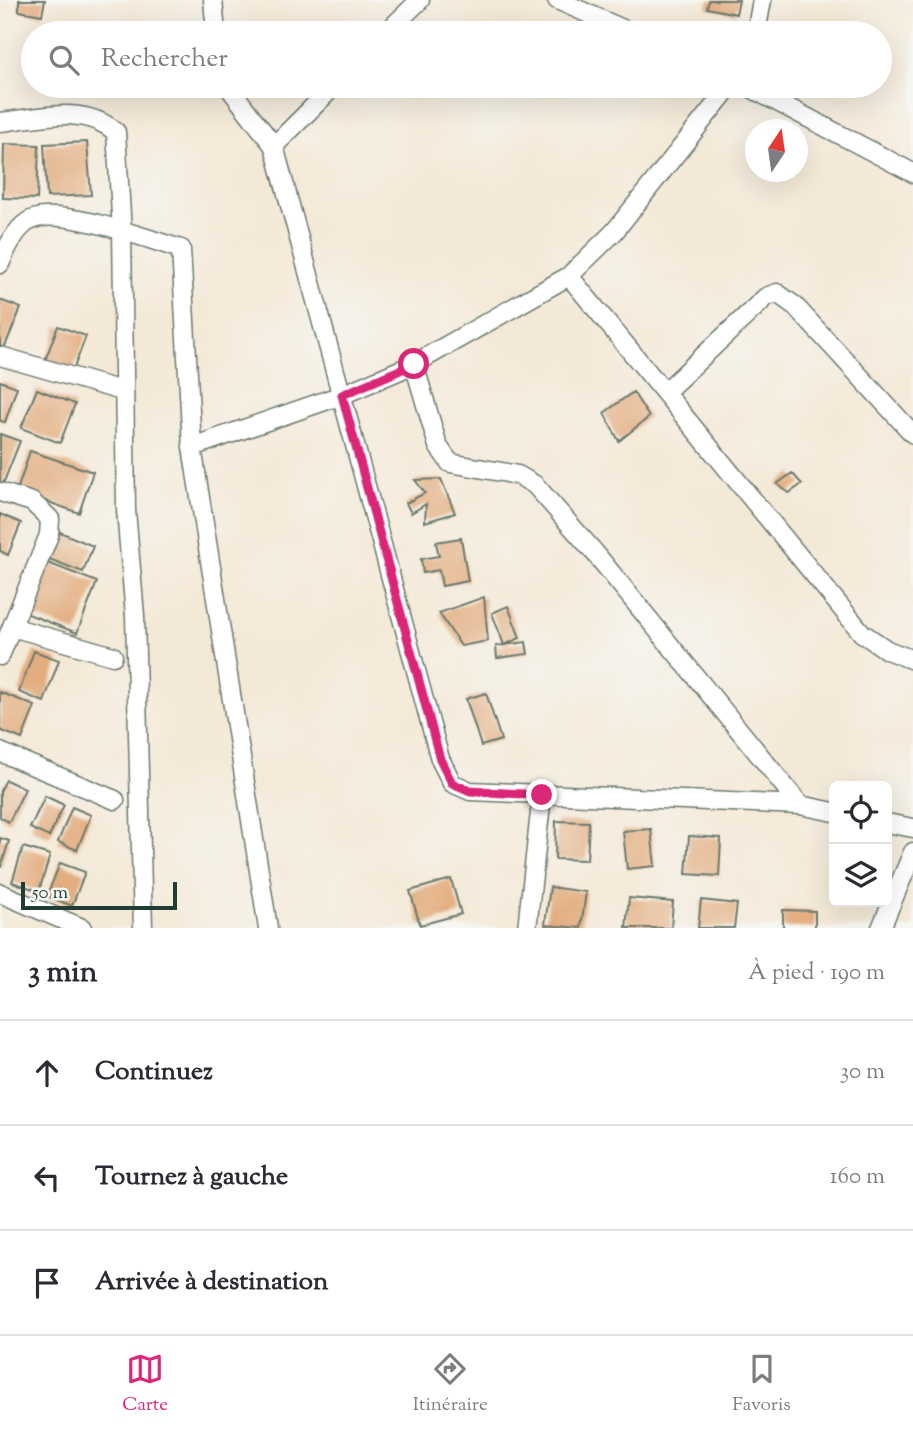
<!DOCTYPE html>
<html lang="fr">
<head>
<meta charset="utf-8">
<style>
  :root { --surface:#fff; --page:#f7f7f7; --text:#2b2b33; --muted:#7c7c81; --line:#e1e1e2; --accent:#db2777 }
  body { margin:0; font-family:"Sorts Mill Goudy",serif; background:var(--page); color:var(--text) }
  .controls { position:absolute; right:21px; bottom:21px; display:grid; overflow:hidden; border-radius:10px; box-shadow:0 7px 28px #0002 }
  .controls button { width:63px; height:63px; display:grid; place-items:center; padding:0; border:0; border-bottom:2px solid var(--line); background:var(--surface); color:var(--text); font:35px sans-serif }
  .compass { position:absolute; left:745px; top:119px; width:63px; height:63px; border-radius:50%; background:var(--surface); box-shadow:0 7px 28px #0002; rotate:13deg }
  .scale { position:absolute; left:21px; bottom:18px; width:156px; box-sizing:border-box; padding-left:7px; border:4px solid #1f3d34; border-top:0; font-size:19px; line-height:24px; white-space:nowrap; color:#1f3d34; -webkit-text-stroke:5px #f6f6f2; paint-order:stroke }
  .stop { position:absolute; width:21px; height:21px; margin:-16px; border:5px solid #db2777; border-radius:50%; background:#fff }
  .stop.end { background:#db2777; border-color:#fff; box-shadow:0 2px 7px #0008 }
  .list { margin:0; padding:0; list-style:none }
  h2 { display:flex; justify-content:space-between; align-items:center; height:91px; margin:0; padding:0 28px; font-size:30px }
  h2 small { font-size:23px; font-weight:400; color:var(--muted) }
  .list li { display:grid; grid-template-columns:46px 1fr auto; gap:21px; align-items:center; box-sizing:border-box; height:105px; padding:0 28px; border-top:2px solid var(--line) }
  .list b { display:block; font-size:26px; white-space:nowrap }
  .list em { font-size:23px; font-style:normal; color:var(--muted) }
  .icon { flex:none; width:38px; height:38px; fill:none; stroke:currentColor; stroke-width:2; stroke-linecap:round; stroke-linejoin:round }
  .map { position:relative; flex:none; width:913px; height:928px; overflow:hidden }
  .search { position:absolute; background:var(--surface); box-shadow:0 7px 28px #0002; left:21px; right:21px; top:21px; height:77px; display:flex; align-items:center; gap:18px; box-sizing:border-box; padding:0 24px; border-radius:38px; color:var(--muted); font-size:26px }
  .sheet { height:406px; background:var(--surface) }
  nav { display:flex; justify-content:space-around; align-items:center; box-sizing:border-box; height:98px; border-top:2px solid var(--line); background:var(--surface); font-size:19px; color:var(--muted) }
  nav a { display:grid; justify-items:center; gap:4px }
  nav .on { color:var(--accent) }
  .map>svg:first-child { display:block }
  .building { fill:#e3ad7f }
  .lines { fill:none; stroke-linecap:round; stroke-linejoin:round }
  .street-casing { stroke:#6a796d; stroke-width:21 }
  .street { stroke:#fff; stroke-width:18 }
  .route { stroke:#db2777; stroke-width:9 }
</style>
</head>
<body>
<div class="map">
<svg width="913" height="928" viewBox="0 0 913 928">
  <rect width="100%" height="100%" fill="#f6f6f2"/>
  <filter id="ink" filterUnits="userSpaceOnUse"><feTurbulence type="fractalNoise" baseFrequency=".0143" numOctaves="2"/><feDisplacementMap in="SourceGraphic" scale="14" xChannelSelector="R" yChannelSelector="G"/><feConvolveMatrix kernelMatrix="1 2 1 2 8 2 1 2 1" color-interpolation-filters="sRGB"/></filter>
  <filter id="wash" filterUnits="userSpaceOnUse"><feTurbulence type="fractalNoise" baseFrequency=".00686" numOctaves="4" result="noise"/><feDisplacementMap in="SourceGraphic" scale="28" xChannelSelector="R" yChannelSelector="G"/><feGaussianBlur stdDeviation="1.57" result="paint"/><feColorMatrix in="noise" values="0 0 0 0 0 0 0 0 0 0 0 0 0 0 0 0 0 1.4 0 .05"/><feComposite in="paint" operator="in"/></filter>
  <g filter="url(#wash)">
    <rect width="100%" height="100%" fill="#f4e9d7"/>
    <g id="blocks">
      <!-- building -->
      <path class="building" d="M19,0H45L42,15L19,11Z
        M709,0H739L736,14L707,8Z
        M87,142L91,195L47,197L44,144Z
        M4,144L39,145L37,199L3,198Z
        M0,300L21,308L3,351L0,349Z
        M58,326L86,336L72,373L44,363Z
        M0,381L17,387L5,422L0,421Z
        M37,389L75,404L60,443L21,428Z
        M633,392L649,417L619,441L604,413Z
        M0,434L20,441L3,484L0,483Z
        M30,451L93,472L79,513L17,491Z
        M792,473L802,484L789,493L777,484Z
        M441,479L455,513L425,522L426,504L411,513L406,503L425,493L415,480Z
        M0,514L21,523L8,555L0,551Z
        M60,532L93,546L83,572L49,559Z
        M461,538L468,581L442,586L439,570L423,573L421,559L439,556L436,542Z
        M35,558L97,582L77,633L15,609Z
        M484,597L488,641L461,646L439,613Z
        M508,606L520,638L504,645L492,613Z
        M526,642L528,654L497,658L496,646Z
        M34,651L59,660L44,702L19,692Z
        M0,692L35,706L22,739L0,730Z
        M486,693L501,740L481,746L466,699Z
        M6,780L25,789L9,822L0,817V791Z
        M45,796L64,805L49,837L30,828Z
        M72,807L91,815L77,850L58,842Z
        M556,821L589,822L587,860L555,859Z
        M651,829L655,866L627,869L623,831Z
        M689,836L721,838L719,876L686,874Z
        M0,838L9,841L1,867H0Z
        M23,847L50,855L39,891L12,882Z
        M60,863L85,872L72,906L47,896Z
        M451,879L461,914L420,925L410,891Z
        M550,887L586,892L581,928L545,925Z
        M629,898L673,902L671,928H626Z
        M701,900L737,904L734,928H698Z
        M783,910L815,911V928H783Z"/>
    </g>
  </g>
  <g filter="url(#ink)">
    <use href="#blocks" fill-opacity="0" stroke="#6a796d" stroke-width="2"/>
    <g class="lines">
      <!-- street casing -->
      <g class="street-casing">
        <path id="street" d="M213,0L216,33
          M557,0L632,33
          M386,33L420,0
          M756,33L762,0
          M228,86L274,146L440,759L452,783L470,791L800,805L834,812
          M747,86L913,173
          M0,122C41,118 83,104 116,132L122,232L126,510L135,616L143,928
          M274,146L334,86
          M0,264C6,249 16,227 31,220C60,206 150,240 181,249L192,447L268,928
          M569,276L862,633L887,650L913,660
          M0,356L122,391
          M414,364L438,446L450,463L518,475L535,485L595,553L800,805
          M665,392L766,297L777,293L795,306L913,434
          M192,447L342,395L414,364L569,276L614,232L730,86
          M0,492L32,502L50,519L49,535L0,656
          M12,627L113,656
          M0,752L115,800
          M887,823L913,828
          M0,893L82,928
          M527,928L542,795
          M881,928L913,852"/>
      </g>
      <!-- street -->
      <use href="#street" class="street"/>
    </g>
  </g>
  <g class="lines" filter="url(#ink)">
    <!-- route -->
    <path class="route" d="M414,364L342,395L440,759L452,783L470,791L542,795"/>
  </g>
</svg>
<div class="controls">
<button><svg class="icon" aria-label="locate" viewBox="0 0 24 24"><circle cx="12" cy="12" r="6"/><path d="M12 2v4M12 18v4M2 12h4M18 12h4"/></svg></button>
<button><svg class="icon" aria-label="layers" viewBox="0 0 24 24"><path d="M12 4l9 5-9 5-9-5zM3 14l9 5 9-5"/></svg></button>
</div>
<svg class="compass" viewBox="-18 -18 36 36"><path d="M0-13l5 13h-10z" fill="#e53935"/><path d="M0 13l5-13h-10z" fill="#7c7c81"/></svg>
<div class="scale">50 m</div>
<div class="stop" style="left:414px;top:364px"></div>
<div class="stop end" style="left:542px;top:795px"></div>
<div class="search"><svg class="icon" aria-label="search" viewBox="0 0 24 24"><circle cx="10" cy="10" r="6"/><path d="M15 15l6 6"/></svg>Rechercher</div>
</div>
<section class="sheet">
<h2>3 min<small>À pied · 190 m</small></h2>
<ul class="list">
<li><svg class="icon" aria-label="ahead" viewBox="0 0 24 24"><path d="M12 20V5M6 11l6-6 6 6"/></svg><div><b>Continuez</b></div><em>30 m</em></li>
<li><svg class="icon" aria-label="left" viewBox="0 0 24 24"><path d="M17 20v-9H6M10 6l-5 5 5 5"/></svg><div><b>Tournez à gauche</b></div><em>160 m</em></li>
<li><svg class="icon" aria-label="arrive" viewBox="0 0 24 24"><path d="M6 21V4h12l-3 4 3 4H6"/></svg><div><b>Arrivée à destination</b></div></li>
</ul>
</section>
<nav>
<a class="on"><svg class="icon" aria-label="map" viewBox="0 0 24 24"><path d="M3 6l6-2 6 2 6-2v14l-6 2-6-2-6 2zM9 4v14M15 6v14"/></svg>Carte</a>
<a><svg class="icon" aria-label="directions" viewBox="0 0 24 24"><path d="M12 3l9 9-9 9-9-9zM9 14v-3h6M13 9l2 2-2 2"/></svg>Itinéraire</a>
<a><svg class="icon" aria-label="saved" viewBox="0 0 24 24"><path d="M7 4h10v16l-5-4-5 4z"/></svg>Favoris</a>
</nav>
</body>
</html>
